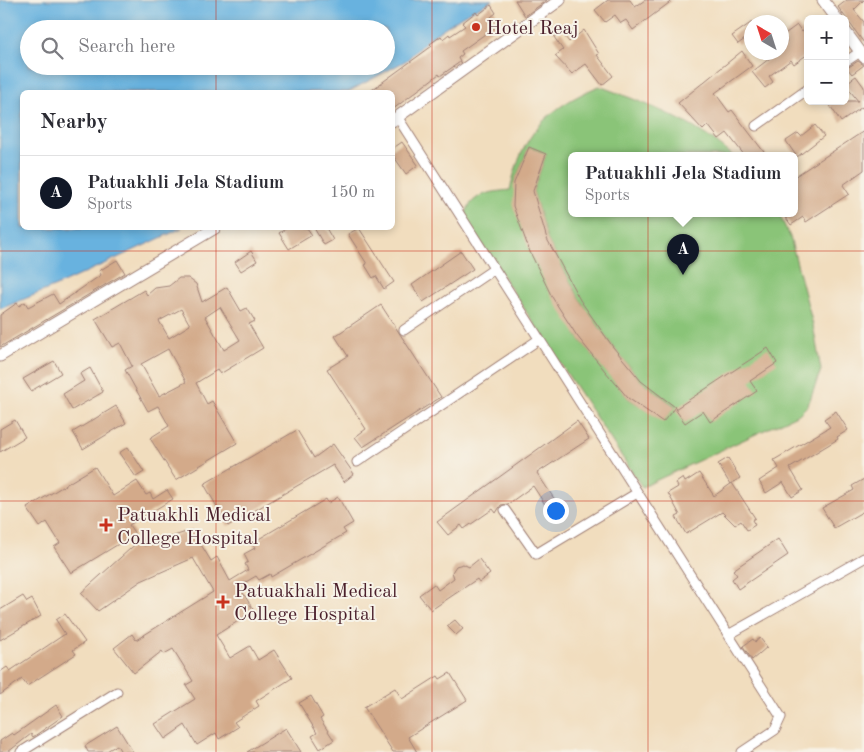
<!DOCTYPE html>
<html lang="en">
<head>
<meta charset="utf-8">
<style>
  :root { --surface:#fff; --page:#f7f7f7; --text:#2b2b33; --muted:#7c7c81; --line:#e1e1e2; --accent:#111827 }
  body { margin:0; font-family:"Old Standard TT",serif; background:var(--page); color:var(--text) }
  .controls { position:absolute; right:15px; top:15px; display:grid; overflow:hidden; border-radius:8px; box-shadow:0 2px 8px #0003 }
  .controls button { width:45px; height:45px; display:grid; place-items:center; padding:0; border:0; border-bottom:1px solid var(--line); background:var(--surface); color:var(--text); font:25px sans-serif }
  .compass { position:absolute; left:744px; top:15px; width:45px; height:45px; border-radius:50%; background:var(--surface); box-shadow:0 2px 8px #0003; rotate:321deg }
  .you { position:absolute; left:555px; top:510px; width:18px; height:18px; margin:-12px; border:4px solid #fff; border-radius:50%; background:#1a73e8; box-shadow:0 0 0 8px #1a73e833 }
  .badge { display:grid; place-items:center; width:32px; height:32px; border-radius:50%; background:var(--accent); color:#fff; font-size:16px; font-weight:700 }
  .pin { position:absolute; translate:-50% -41px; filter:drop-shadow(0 1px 2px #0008) }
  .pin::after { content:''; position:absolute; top:26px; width:18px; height:15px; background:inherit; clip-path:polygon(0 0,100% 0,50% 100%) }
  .popup { position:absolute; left:568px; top:152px; width:230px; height:65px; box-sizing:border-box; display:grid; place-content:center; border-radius:8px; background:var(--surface); filter:drop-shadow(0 1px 4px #0005); font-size:16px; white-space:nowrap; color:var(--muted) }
  .popup b { font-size:19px; color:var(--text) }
  .popup::after { content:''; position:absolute; left:50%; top:100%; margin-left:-10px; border:10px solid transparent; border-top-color:var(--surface) }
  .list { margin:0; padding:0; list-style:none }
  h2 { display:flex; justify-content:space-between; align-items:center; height:65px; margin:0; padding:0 20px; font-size:21px }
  h2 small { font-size:16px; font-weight:400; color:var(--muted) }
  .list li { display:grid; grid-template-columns:32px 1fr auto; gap:15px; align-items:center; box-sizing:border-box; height:75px; padding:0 20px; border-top:1px solid var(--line) }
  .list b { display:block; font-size:19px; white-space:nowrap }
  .list p { margin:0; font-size:16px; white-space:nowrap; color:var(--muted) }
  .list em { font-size:16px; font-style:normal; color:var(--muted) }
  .icon { flex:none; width:28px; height:28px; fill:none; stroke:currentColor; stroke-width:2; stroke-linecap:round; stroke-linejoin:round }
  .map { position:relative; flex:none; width:864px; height:752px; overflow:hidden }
  .search { position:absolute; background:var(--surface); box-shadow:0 2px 8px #0003; left:20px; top:20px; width:375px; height:55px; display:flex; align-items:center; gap:12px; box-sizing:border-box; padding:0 18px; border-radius:28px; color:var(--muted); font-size:19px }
  .panel { position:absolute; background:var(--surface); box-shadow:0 2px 8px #0003; left:20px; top:90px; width:375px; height:140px; border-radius:8px }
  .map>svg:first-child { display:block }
  .green { fill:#8ac478; stroke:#6a7252; fill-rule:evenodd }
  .water { fill:#67b2df; stroke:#586885; fill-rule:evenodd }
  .building { fill:#d3aa8a; fill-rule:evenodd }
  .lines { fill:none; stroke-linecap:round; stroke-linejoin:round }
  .minor-casing { stroke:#9e7e74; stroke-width:11 }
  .tertiary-casing { stroke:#9e7e74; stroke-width:13 }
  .minor { stroke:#fff; stroke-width:9 }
  .tertiary { stroke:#fff; stroke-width:11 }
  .grid { fill:none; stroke:#c8321e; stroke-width:1; stroke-opacity:0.55 }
  .poi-dot { fill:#c8321e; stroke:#f7f3e8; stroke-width:2 }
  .labels { text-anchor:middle; stroke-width:4; stroke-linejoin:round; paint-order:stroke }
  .poi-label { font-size:20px; fill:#4a1f2b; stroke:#f7f3e8; text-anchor:start }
</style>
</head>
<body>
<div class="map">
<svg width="864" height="752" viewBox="0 0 864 752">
  <rect width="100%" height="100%" fill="#f7f3e8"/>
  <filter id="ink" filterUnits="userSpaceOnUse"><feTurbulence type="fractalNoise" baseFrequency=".02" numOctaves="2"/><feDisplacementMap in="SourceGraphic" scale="10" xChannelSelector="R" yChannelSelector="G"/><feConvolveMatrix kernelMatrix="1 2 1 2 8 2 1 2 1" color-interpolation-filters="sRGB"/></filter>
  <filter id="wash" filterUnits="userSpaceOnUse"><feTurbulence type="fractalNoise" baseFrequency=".0096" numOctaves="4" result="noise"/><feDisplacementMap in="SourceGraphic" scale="20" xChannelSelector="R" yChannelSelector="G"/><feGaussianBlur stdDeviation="1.12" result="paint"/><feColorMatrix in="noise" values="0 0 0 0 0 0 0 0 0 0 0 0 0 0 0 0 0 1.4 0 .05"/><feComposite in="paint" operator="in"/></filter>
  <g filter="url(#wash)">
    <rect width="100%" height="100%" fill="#f1ddbe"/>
    <!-- green -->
    <path class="green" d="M599,86C647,104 694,121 733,156H572V214H779L790,237L813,325L821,370L808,405L799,414L642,487L465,219C468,193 491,192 510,190C522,134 546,109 599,86ZM529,147L546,154L533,191L547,239L580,300L613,347L641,381L675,406L663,421L628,398L577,336L514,183Z"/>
    <!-- water -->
    <path class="water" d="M0,0H493L462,16L428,39L407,60L348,92H22V228H182L56,286L0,309ZM29,29H386V66H29Z"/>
    <g id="blocks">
      <!-- building -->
      <path class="building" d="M515,0H547L525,16Z
        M608,0H630L635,7L645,0H673L633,30L626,20L621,23L615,15L605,22L595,10Z
        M847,0H864L854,10L864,22V43L838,7Z
        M491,5L496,13L491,17L498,25L461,51L463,54L458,58L460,62L440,76L439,74L392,110V92H369L432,46L430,44L441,36L443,39L449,34L450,36L465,26L462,23L476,12L478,15Z
        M752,22V34L738,44L732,36Z
        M797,25L802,32L808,27V54L794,64L791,60L769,76L773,82L765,88L752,72L778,52H782V45L787,41L782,36Z
        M584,30L599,54L597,55L613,76L602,85L586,64L572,74L555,56L563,50L554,37L561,32L569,42Z
        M742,51L752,66L715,93L729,112L732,110L767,156H745L727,133L719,139L708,125L703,130L678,103Z
        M858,61L864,65L852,74L847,68Z
        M856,76L864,87V110L862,107L841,122L827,101H858L845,84Z
        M815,125L824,136L797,157L786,141L798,133L801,136Z
        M864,131V170L843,185L849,194L806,222L803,217L791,225L783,214H794V177Z
        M402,142L418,165L406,174L392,154V149Z
        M529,147L546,154L533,191L547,239L580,300L613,347L641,381L675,407L663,422L628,398L605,371L577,336L552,297L530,252L513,206L514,183Z
        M287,228H307L312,235L289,249L279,233Z
        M314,228H326L333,240L324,245Z
        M359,228L394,282L384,289L376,276L373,278L365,265L367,264L348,234Z
        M251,251L257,261L241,271L235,262Z
        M461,251L473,269L423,302L412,285Z
        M117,260L125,273L0,347V315L17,303L19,306L25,302L28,307L53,294L59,304L101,275L99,271Z
        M179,278H188L196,284L202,302L227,287L241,311L247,308L255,321L249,324L263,348L220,374L217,370L196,383L207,404L212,401L237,443L176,480L150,438L169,426L158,406L148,411L125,370L132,366L120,343L112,347L95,319L144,290L147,295L155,288L169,286ZM220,307L240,340L224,350L205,317ZM181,309L190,325L169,338L159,321ZM168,349L186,382L159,396L141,364Z
        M381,305L441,397L363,447L355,437L366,429L327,369L348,356L335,336Z
        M768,348L777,363L750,381L757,391L710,422L703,411L685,423L675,409Z
        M54,361L61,373L31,391L23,379Z
        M90,368L103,392L72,410L63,394L84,381L80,374Z
        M116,406L126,423L83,449L73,432Z
        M836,411L848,430L837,437L838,439L790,468L803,490L792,497L783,482L766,493L759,481L779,468L774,460L830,427L824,419Z
        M15,420L25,437L0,452V429Z
        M577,421L589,439L537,473L555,500L546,506L533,486L508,504L501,505L496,513L493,509L464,529L461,525L448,535L437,522Z
        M297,430L314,458L333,444L354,474L344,482L333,465L228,526L204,484Z
        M128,447L144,472L136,477L119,453Z
        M728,458L740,478L730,484L718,464Z
        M95,467L113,496L137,481L146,495L150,493L153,499L167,490L173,499L129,525L135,534L71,573L54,547L60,543L47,522L40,527L27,508Z
        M699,473L714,496L732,483L755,518L752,520L755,525L747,530L741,521L735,525L722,512L686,534L676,517L680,515L668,493L678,487L676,483L683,478L685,482Z
        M864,479V511L834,528L822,508L854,490L852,486Z
        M338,497L353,523L343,529L346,533L271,577L270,574L259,580L256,576L239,586L254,611L216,635L230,658L250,646L258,660L274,650L292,678L256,701L259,706L234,722L238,727L219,739L216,733L197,745L185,725L165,739L155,724L195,699L186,685L193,681L173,649L164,654L162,651L134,673L114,648L132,634L136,640L213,592L193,558L141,581L98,611L81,593L140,540L144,546L192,530L211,561L217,557L230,581L248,570L245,564L248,562L244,554L255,548L252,543L326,499L328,503Z
        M778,539L788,555L738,589L732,579L737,575L733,570Z
        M479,559L490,574L479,582L477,579L431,610L419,595L434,584L438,590L454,578L452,572L456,566L463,564L469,567Z
        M23,596L27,602L32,599L41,616L0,640V610Z
        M65,614L85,642L73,650L76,654L27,686L22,679L0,695V672L7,667L10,671L65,634L56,620Z
        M455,620L463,629L456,635L447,626Z
        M760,638L767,647L752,660L743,646L753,639L755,642Z
        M450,673L467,700L408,737L417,752H393L364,707L395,688L402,699L438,676L440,679Z
        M311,696L323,717L320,719L334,740L320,749L312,736L317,733L299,703Z
        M56,705L63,716L33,737L31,734L8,752H0V741L12,733L14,735Z
        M117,726L133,752H121L117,745L105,752H88L85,746Z
        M286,728L301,752H247Z"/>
    </g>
  </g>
  <g filter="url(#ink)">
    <use href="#blocks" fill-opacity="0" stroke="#9e7e74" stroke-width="1"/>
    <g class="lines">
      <!-- minor casing -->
      <g class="minor-casing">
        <path id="minor" d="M845,62L860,52
          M398,118L781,717L775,730L742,752
          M756,126L808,89
          M404,330L494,269
          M357,462L538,340
          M505,510L536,554L637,493
          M730,634L864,558
          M21,752L117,692"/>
      </g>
      <!-- tertiary casing -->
      <g class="tertiary-casing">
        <path id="tertiary" d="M823,0L837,19
          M845,31L864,57
          M392,121L560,0
          M0,356L215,228"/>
      </g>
      <!-- minor -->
      <use href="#minor" class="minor"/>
      <!-- tertiary -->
      <use href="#tertiary" class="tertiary"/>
    </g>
  </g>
  <!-- grid -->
  <path class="grid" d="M216,0V29M432,0V752M648,0V752M216,66V92M216,228V752M0,251H864M0,501H864"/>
  <!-- markers -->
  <g class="poi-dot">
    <circle cx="476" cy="27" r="5"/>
    <path d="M103.5 517.5h5v5h5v5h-5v5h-5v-5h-5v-5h5z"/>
    <path d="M220.5 594.5h5v5h5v5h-5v5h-5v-5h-5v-5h5z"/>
  </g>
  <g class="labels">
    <!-- poi labels -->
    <g class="poi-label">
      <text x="486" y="34">Hotel Reaj</text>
      <text x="117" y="521">Patuakhli Medical<tspan x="117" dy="23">College Hospital</tspan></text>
      <text x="234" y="597">Patuakhali Medical<tspan x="234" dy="23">College Hospital</tspan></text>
    </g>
  </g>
</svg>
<div class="controls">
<button>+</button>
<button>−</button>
</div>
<svg class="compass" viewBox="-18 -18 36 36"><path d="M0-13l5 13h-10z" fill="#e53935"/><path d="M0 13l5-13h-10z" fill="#7c7c81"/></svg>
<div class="you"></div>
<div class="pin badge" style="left:683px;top:275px">A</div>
<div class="popup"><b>Patuakhli Jela Stadium</b>Sports</div>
<div class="search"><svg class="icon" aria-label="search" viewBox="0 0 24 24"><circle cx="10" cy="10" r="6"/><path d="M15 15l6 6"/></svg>Search here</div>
<section class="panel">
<h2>Nearby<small></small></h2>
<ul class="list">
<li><span class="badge">A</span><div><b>Patuakhli Jela Stadium</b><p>Sports</p></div><em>150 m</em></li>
</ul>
</section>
</div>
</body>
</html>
